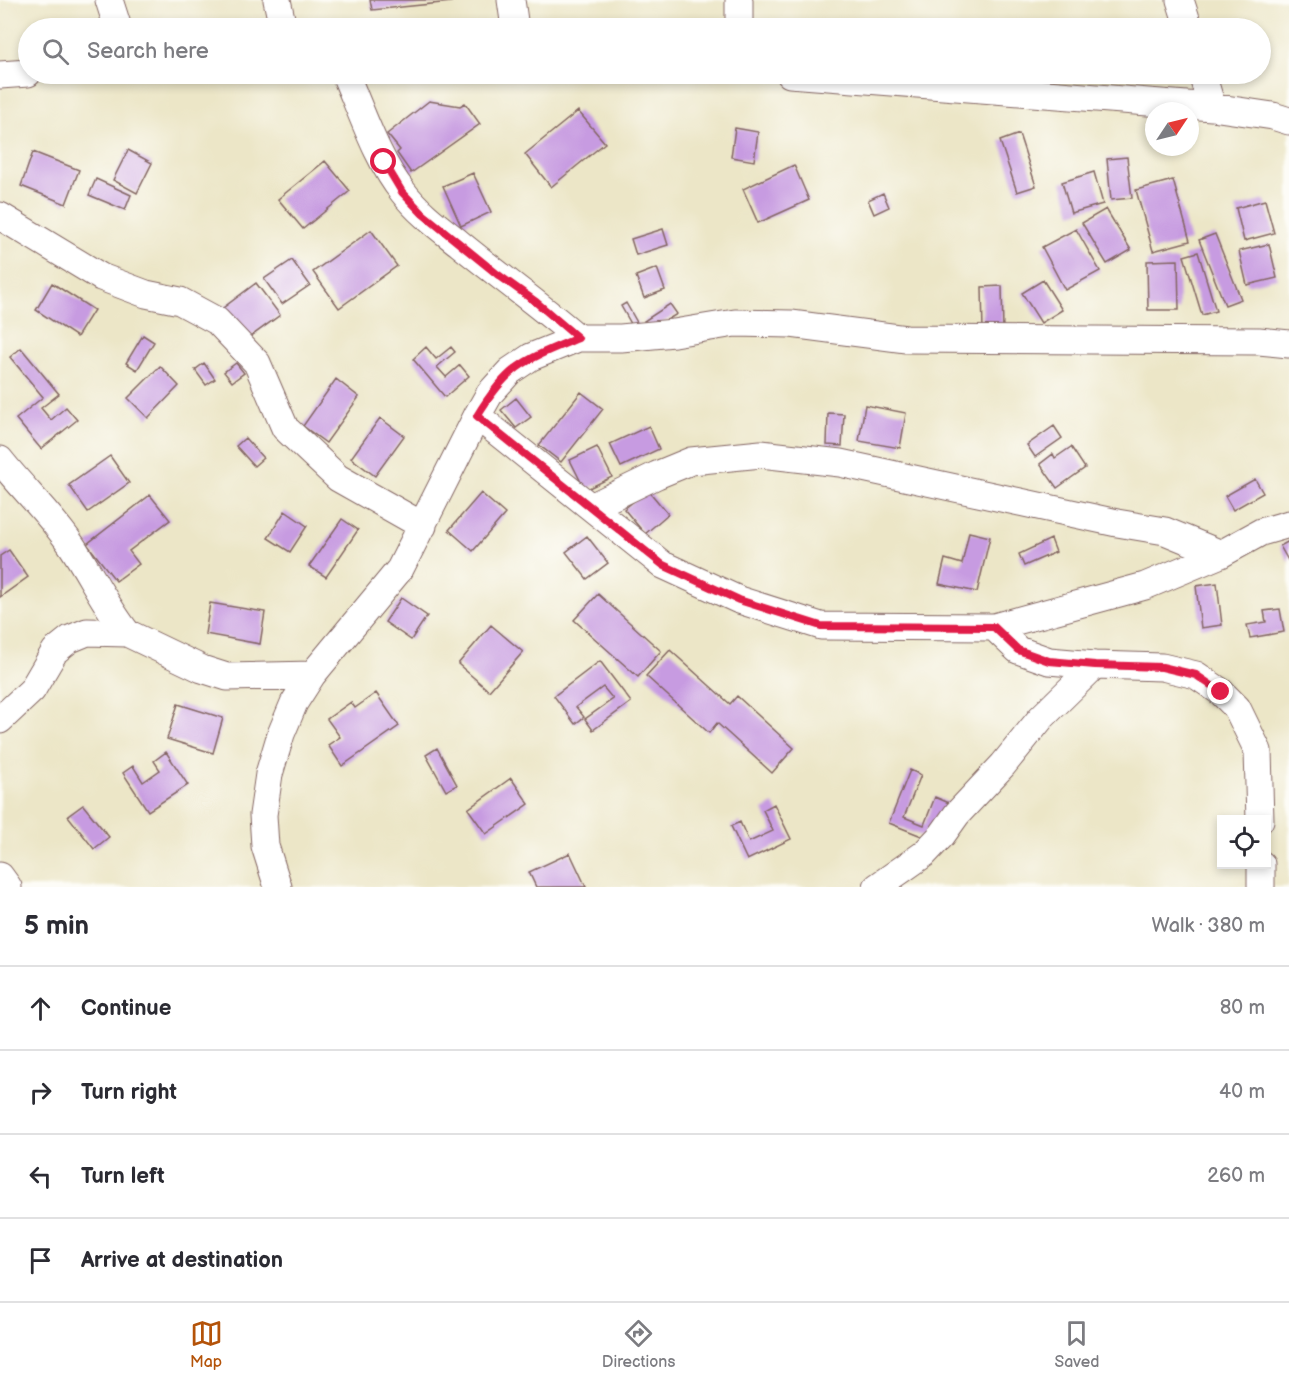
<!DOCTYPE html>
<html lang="en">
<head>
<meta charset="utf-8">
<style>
  :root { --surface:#fff; --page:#f2f2f3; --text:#2b2b33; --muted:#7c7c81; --line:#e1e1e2; --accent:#b45309 }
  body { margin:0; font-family:"Balsamiq Sans",sans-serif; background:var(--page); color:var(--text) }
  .controls { position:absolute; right:18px; bottom:18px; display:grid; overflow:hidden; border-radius:0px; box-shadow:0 3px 9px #0003 }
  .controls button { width:54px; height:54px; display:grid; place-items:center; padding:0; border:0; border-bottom:2px solid var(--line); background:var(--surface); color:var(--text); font:30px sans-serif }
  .compass { position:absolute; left:1145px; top:102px; width:54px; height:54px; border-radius:50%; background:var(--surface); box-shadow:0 3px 9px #0003; rotate:55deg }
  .stop { position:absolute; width:18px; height:18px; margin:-14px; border:4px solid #e11d48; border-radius:50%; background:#fff }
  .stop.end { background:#e11d48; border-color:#fff; box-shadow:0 2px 6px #0008 }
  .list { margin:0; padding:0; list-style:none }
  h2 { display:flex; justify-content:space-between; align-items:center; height:78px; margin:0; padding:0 24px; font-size:26px }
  h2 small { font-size:20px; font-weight:400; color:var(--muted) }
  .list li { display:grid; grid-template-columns:39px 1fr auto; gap:18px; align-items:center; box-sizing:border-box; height:84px; padding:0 24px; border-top:2px solid var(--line) }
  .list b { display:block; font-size:22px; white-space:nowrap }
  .list em { font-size:20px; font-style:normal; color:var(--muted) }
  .icon { flex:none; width:33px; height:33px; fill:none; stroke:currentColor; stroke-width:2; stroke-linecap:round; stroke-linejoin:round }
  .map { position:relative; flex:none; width:1289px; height:887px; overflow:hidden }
  .search { position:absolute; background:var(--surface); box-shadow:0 3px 9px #0003; left:18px; right:18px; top:18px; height:66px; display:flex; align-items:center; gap:15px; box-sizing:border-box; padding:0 21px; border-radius:33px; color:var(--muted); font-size:22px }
  .sheet { height:414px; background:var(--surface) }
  nav { display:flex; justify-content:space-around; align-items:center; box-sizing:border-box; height:84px; border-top:2px solid var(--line); background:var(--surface); font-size:16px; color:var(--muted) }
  nav a { display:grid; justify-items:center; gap:3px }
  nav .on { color:var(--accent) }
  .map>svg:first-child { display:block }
  .building { fill:#c79be1 }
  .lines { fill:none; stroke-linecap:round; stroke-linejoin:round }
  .minor-casing { stroke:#836562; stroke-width:29 }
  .minor { stroke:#fff; stroke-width:27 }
  .route { stroke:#e11d48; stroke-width:8 }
</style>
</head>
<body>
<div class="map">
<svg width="1289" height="887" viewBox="0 0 1289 887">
  <rect width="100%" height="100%" fill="#fdfcf7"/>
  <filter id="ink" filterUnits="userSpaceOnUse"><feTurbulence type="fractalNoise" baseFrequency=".0167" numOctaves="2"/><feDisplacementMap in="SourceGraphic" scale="12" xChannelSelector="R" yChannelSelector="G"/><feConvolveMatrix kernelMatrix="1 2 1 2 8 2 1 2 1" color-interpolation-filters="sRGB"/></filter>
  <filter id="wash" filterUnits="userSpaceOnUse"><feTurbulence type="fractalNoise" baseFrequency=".008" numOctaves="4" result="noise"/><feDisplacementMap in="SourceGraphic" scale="24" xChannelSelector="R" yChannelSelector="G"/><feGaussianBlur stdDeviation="1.35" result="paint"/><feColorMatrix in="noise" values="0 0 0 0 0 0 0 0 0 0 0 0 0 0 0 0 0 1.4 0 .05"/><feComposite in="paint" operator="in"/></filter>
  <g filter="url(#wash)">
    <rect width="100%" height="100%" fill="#ece6c7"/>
    <g id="blocks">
      <!-- building -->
      <path class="building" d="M370,0H451V2L372,10Z
        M429,101L460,106L465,103L480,124L411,173L397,153L400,150L387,134Z
        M578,111L605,143L551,187L525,154Z
        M735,128L758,132L754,161L731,157Z
        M1019,134L1036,186L1017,192L1000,141Z
        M128,150L152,163L137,193L113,180Z
        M33,152L79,170L66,204L21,186Z
        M1127,157L1132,198L1111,200L1107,159Z
        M325,161L350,191L303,229L278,199Z
        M794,165L809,200L758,223L743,189Z
        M1094,172L1103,204L1071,213L1062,182Z
        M473,173L491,212L461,226L443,186Z
        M96,179L131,195L125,210L89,195Z
        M1173,180L1190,241L1153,251L1136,190Z
        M883,193L889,207L874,214L868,200Z
        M1265,200L1274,233L1244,241L1236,208Z
        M1106,209L1131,250L1107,264L1082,223Z
        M663,229L668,245L636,255L631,239Z
        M1076,229L1100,271L1065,290L1042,247Z
        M371,230L397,266L339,308L313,272Z
        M1215,234L1241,299L1225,305L1199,240Z
        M1269,244L1277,278L1247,285L1239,251Z
        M1198,252L1216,311L1202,315L1184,256Z
        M292,260L310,285L282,304L264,279Z
        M1178,260L1179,310H1148L1147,261Z
        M657,268L665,290L644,298L636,276Z
        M1043,280L1062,310L1041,323L1022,293Z
        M52,283L94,310L77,337L36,310Z
        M256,283L280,315L246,340L223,308Z
        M1002,286L1003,332H983L982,287Z
        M626,303L643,333L638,336L621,306Z
        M670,304L677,314L650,330L644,321Z
        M143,335L154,342L137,370L126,363Z
        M426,347L436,359L451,347L455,352L437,367L446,377L460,365L469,376L445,397L413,359Z
        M21,348L59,394L41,408L51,420L66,407L77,420L41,449L16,419L43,397L10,357Z
        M204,363L215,379L206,385L195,370Z
        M236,363L244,373L232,382L224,372Z
        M160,366L179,386L148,418L128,398Z
        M336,379L359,397L326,443L303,426Z
        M581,392L603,409L561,462L539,445Z
        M516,398L531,417L516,428L501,410Z
        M865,405L906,413L900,448L859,441Z
        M828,413L844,414L842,446L827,445Z
        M380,418L404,436L375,476L351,458Z
        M649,426L659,449L621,467L610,444Z
        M1054,426L1062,438L1035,457L1027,445Z
        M245,438L263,458L254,466L236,446Z
        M597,447L612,477L585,490L570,460Z
        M1071,447L1085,468L1057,488L1040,464L1053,454L1055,458Z
        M110,456L129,483L88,512L69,485Z
        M1255,479L1263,493L1233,510L1225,496Z
        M648,490L668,514L645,534L624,509Z
        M481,493L505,514L473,551L449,530Z
        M150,495L170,520L129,551L139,564L116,581L87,544Z
        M285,511L307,526L290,552L268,538Z
        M342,519L358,530L326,577L309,566Z
        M969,532L990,537L977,592L939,584L945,559L962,564Z
        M587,536L608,563L587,579L566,552Z
        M1051,539L1056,552L1024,566L1019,554Z
        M1289,541V562L1280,546Z
        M9,550L28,577L0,597V556Z
        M1217,583L1222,625L1201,628L1196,586Z
        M598,594L661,651L638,677L574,620Z
        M401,598L427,616L411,640L385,622Z
        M210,603L265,612L260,644L205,634Z
        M1280,609L1284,632L1250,638L1247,625L1266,622L1264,611Z
        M491,625L523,652L489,691L458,664Z
        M670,650L730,704L737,696L794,748L772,773L717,723L709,733L646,676Z
        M600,661L631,702L593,730L585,719L613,699L603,687L576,707L584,717L575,724L554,696Z
        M376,693L399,726L342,766L328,745L340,737L327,719L351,702L355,708Z
        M178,704L223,718L213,753L167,739Z
        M437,748L457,785L446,791L426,755Z
        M166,752L188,785L148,811L123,773L133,766L143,782L160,770L154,761Z
        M910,770L921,775L904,817L924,825L935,797L949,803L934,841L889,823Z
        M511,778L529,804L486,834L468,809Z
        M774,804L791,839L747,860L731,826L740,822L749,842L773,831L763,810Z
        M83,805L109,837L94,849L68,816Z
        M570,853L586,887H536L529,872Z"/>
    </g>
  </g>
  <g filter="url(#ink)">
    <use href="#blocks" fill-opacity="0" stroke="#836562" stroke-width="1.5"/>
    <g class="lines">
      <!-- minor casing -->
      <g class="minor-casing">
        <path id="minor" d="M109,0L118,28
          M277,0L283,28
          M511,0L515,28
          M1180,0L1189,28
          M739,28V0
          M345,74C361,110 378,162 403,192C419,213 440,228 460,244C499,276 540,305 578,338
          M790,74L1212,107L1273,116L1289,121
          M1202,74L1212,107
          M0,75L28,73
          M0,216L101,277L146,294L180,301L217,321L257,363L285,428L338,478L423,526
          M477,416L663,565L739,600L821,626L994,627L1018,650L1049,661L1095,665L1162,667L1196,675L1221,692L1237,708L1258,751L1260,820
          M0,460C23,489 51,515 72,546C91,575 106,606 127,633
          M591,507L657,475L691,461L761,454L840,463L1117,523L1165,531L1221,554
          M994,627L1145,586L1221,554L1261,532L1289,524
          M0,720L32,690L55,651L70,639L87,632L127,633L202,669L227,677L312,675
          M1261,864V887
          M0,876L8,887
          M278,887L265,846L263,815L269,774L281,734L294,703L312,675L400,569L477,416L490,393L510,371L531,357L578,338H621L674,333L735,323L791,324L906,339L1259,341L1289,344
          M877,887L924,854L942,835L957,814L1003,765L1041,718L1095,665"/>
      </g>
      <!-- minor -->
      <use href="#minor" class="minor"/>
    </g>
  </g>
  <g class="lines" filter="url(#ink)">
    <!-- route -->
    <path class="route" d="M384,162L402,192L423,214L497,274L536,302L578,338C525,360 508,365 477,416L663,565L739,600L821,626L994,627L1018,650L1049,661L1095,665L1162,667L1196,675L1221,692"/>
  </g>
</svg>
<div class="controls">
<button><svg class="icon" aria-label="locate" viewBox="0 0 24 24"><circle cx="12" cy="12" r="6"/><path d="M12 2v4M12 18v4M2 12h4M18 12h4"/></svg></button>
</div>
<svg class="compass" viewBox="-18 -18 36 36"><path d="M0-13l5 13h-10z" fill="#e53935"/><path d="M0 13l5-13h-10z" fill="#7c7c81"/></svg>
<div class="stop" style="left:384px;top:162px"></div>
<div class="stop end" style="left:1221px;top:692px"></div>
<div class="search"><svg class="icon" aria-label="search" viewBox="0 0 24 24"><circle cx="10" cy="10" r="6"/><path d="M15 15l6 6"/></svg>Search here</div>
</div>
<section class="sheet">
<h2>5 min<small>Walk · 380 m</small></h2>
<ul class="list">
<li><svg class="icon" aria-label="ahead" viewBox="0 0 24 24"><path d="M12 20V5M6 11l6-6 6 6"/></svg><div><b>Continue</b></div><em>80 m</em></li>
<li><svg class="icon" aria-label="right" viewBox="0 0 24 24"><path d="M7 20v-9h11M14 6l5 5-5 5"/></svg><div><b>Turn right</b></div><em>40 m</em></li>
<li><svg class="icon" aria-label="left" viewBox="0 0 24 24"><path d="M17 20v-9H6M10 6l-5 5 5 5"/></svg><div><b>Turn left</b></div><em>260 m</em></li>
<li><svg class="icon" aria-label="arrive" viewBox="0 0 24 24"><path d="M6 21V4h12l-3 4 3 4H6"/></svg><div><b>Arrive at destination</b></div></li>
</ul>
</section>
<nav>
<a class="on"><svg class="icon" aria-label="map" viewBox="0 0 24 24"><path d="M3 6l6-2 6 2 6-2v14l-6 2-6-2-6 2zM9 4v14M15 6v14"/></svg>Map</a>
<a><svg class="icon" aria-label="directions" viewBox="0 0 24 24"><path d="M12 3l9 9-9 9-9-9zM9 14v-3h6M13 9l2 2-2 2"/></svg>Directions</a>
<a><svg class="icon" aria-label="saved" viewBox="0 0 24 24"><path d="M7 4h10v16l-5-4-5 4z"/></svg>Saved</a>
</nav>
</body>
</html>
